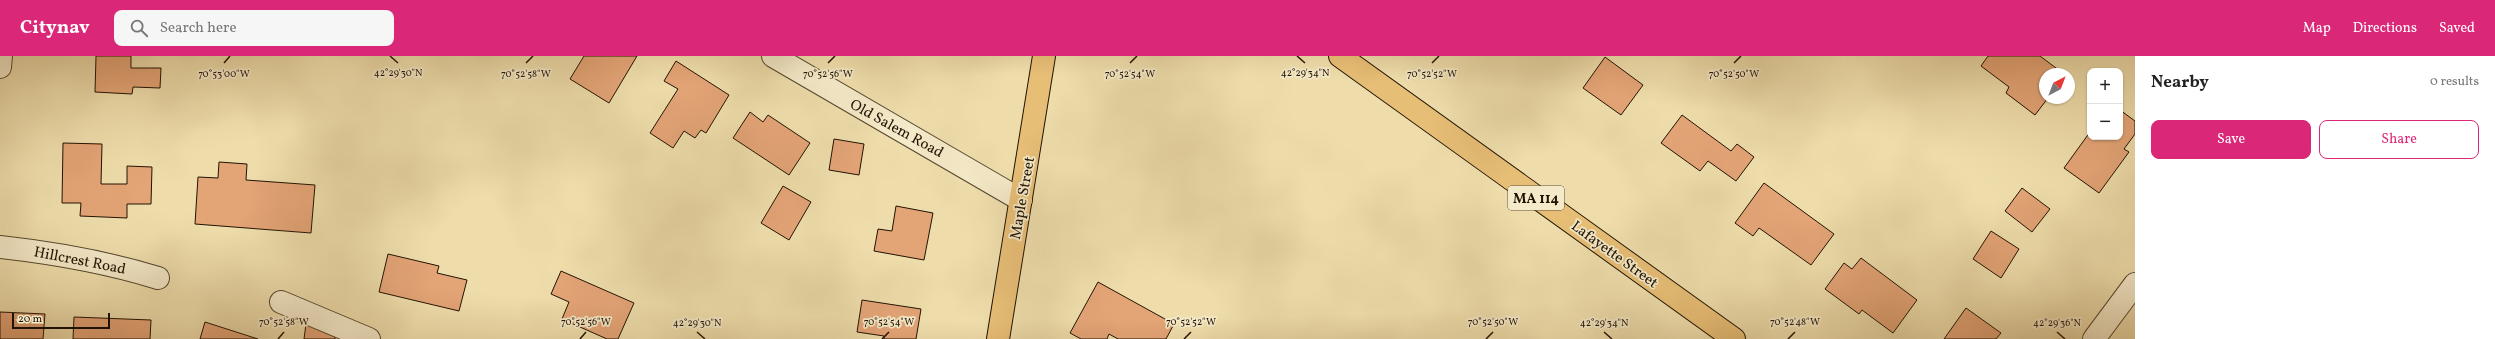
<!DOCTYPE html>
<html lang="en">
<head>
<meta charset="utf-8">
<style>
  :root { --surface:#fff; --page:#f6f6f6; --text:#222; --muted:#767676; --line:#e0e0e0; --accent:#db2777 }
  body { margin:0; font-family:Vollkorn,serif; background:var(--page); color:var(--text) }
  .controls { position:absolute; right:12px; top:12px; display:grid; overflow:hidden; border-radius:8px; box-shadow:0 1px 3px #0004 }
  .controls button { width:36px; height:36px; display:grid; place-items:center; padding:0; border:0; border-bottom:1px solid var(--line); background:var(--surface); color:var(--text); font:20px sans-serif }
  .compass { position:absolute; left:2039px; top:12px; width:36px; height:36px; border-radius:50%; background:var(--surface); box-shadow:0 1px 3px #0004; rotate:42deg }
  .scale { position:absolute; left:12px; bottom:10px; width:98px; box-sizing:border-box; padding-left:4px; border:2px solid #211303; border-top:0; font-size:11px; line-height:14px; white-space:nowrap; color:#211303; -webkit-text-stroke:3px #f4e9c8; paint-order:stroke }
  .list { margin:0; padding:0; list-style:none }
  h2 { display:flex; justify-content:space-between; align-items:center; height:52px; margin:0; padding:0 16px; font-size:17px }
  h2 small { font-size:13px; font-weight:400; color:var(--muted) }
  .actions { display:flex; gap:8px; padding:12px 16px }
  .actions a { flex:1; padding:9px 0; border:1px solid var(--accent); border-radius:8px; text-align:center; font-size:14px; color:var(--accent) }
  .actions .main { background:var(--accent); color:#fff }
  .icon { flex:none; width:22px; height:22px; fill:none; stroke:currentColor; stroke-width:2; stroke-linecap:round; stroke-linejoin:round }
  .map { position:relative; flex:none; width:2135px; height:283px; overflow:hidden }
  header { display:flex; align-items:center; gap:24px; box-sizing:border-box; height:56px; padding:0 20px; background:var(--accent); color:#fff }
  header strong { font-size:19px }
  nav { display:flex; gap:22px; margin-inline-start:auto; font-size:14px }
  .search { width:280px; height:36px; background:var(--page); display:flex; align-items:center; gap:10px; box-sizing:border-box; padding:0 14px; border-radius:8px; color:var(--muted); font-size:15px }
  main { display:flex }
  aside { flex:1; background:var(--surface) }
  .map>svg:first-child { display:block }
  .building { fill:#e3a476; stroke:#211303 }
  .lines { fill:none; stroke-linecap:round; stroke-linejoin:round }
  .street-casing { stroke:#54462d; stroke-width:24 }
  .primary-casing { stroke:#211303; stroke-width:24 }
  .street { stroke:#f4e9c8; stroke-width:22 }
  .primary { stroke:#e7be76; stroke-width:22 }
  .ticks { fill:none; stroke:#211303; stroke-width:1.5 }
  .labels { text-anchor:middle; stroke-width:3.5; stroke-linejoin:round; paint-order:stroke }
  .shield { fill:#f4e9c8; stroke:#60533e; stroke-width:1 }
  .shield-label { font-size:14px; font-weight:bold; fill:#211303 }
  .street-label { font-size:15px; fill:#211303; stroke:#f4e9c8 }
  .ticks-label { font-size:10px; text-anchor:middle; fill:#211303; stroke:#f4e9c8; stroke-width:3.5; stroke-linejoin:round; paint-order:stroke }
</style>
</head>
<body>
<header>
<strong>Citynav</strong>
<div class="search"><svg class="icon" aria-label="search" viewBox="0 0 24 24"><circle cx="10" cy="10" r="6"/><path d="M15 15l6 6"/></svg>Search here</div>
<nav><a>Map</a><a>Directions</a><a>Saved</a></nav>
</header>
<main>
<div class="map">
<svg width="2135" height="283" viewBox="0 0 2135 283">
  <rect width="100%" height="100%" fill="#eeddab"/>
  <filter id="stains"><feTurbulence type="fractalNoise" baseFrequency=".005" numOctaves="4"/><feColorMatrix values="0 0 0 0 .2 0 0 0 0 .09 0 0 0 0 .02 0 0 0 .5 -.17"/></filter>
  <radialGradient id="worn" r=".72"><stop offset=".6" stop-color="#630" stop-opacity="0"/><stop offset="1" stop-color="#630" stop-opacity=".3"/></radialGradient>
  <!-- building -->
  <path class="building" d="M96,0H131V12H161L160,32L133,31L132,38L95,36Z
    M584,0H637L609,47L570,23Z
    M1988,0H2040L2064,18H2045V42H2048L2035,59L2006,37L2009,31L1981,10Z
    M1605,1L1643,29L1621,59L1583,32Z
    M676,5L729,39L706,77L701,74L695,82L684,75L673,92L650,77L678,33L664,25Z
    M2120,54L2135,65V78L2124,93L2129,96L2099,137L2064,112L2090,76V81H2120Z
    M750,56L763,66L768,59L810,87L789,119L733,82Z
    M1682,59L1731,95L1737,88L1754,101L1736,125L1708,105L1700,115L1661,87Z
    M834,83L864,88L859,119L829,114Z
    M63,87L102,88L101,128H127V110L152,111L151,148H127V162L80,160L81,147H62Z
    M219,106L247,108L246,124L315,129L311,177L195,168L198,121L218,122Z
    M1764,127L1834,178L1811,209L1759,172L1753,180L1735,167Z
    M783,130L811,146L789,184L761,167Z
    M2022,132L2050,153L2032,176L2005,155Z
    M896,150L933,157L924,204L874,195L878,173L892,175Z
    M1991,175L2019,193L2001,222L1973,203Z
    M388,198L439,210L437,217L467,224L459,255L379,236Z
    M1861,202L1917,244L1893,277L1862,254L1859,258L1825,233L1844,207L1852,213Z
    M561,215L634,247L618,283H607L562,263L569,246L551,238Z
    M1098,226L1174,268L1166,283H1118L1109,278L1107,283H1081L1070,277Z
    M862,244L921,253L916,283H884V280L857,276Z
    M1966,252L2001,277L1996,283H1944Z
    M0,256L45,258L43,283H0Z
    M74,261L151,264L150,283H73Z
    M205,266L258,283H200Z
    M306,268L336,271L335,283H304Z"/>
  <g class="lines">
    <!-- street casing -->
    <g class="street-casing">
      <path id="street" d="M773,0L1021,144
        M0,11L1,0
        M0,191C54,197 106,206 158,222
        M281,246L369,283
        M2094,283L2135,228"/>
    </g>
    <!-- primary casing -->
    <g class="primary-casing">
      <path id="primary" d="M1340,0L1734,283
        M998,283L1044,0"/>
    </g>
    <!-- street -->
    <use href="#street" class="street"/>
    <!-- primary -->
    <use href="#primary" class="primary"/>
  </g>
  <!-- ticks -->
  <path class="ticks" d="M390,0L398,7M1297,0L1305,7M224,7L230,0M526,7L533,0M828,7L835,0M1130,7L1137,0M1432,7L1439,0M1734,7L1741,0M697,276L705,283M1604,276L1612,283M2057,276L2065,283M278,283L284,276M580,283L586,276M882,283L889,276M1184,283L1191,276M1486,283L1493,276M1788,283L1795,276"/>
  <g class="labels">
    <!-- shield labels -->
    <rect class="shield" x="1508" y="130" width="56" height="24" rx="3"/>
    <g class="shield-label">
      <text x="1536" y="147">MA 114</text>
    </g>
    <!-- street labels -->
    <g class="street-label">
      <text transform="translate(897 72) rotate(29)" y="5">Old Salem Road</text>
      <text transform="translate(1022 142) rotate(-80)" y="5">Maple Street</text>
      <text transform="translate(1615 198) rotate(36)" y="5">Lafayette Street</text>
      <text transform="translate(80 204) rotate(11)" y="5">Hillcrest Road</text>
    </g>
  </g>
  <g class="ticks-label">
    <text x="398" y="20">42°29'30"N</text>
    <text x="1305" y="20">42°29'34"N</text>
    <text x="224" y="21">70°53'00"W</text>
    <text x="1130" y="21">70°52'54"W</text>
    <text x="526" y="21">70°52'58"W</text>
    <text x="828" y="21">70°52'56"W</text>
    <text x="1432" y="21">70°52'52"W</text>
    <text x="1734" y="21">70°52'50"W</text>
    <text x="284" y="269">70°52'58"W</text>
    <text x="586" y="269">70°52'56"W</text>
    <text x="889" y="269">70°52'54"W</text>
    <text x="1191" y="269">70°52'52"W</text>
    <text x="1493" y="269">70°52'50"W</text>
    <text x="1795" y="269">70°52'48"W</text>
    <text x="697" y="270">42°29'30"N</text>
    <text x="1604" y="270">42°29'34"N</text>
    <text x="2057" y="270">42°29'36"N</text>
  </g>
  <rect width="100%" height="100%" filter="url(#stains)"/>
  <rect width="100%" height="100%" fill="url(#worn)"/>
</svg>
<div class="controls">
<button>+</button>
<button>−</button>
</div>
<svg class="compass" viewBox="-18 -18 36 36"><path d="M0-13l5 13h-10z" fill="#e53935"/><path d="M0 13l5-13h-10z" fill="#767676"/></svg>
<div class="scale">20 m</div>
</div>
<aside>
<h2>Nearby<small>0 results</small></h2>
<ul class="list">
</ul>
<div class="actions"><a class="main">Save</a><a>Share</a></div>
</aside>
</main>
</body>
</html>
